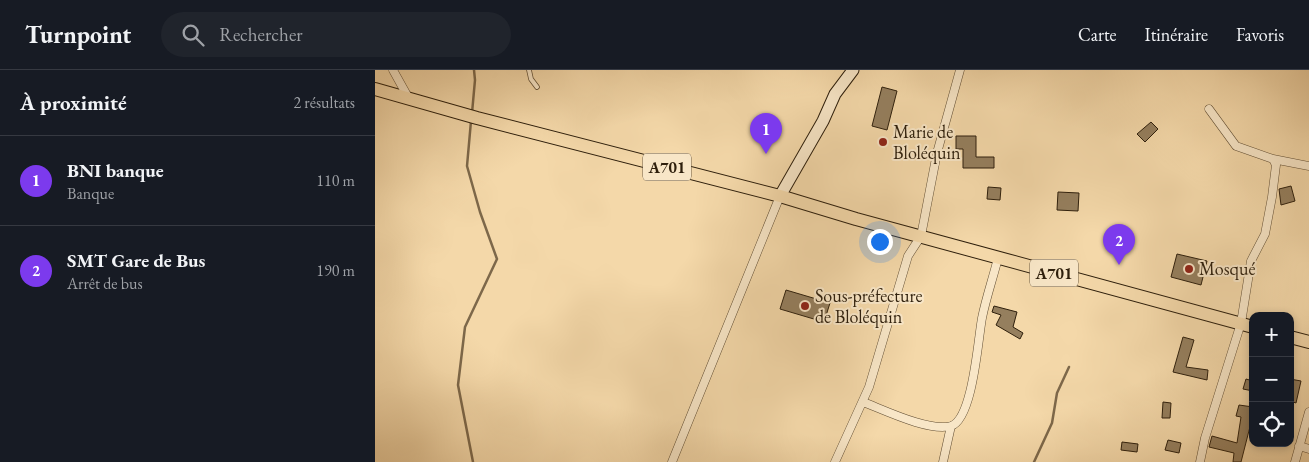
<!DOCTYPE html>
<html lang="fr">
<head>
<meta charset="utf-8">
<style>
  :root { --surface:#171b24; --page:#20242c; --text:#f1f3f6; --muted:#9ea1a6; --line:#363941; --accent:#7c3aed }
  body { margin:0; font-family:"EB Garamond",serif; background:var(--page); color:var(--text) }
  .controls { position:absolute; right:15px; bottom:15px; display:grid; overflow:hidden; border-radius:10px; box-shadow:0 2px 8px #0003 }
  .controls button { width:45px; height:45px; display:grid; place-items:center; padding:0; border:0; border-bottom:1px solid var(--line); background:var(--surface); color:var(--text); font:25px sans-serif }
  .you { position:absolute; left:504px; top:171px; width:18px; height:18px; margin:-12px; border:4px solid #fff; border-radius:50%; background:#1a73e8; box-shadow:0 0 0 8px #1a73e833 }
  .badge { display:grid; place-items:center; width:32px; height:32px; border-radius:50%; background:var(--accent); color:#fff; font-size:16px; font-weight:700 }
  .pin { position:absolute; translate:-50% -41px; filter:drop-shadow(0 1px 2px #0008) }
  .pin::after { content:''; position:absolute; top:26px; width:18px; height:15px; background:inherit; clip-path:polygon(0 0,100% 0,50% 100%) }
  .list { margin:0; padding:0; list-style:none }
  h2 { display:flex; justify-content:space-between; align-items:center; height:65px; margin:0; padding:0 20px; font-size:21px }
  h2 small { font-size:16px; font-weight:400; color:var(--muted) }
  .list li { display:grid; grid-template-columns:32px 1fr auto; gap:15px; align-items:center; box-sizing:border-box; height:90px; padding:0 20px; border-top:1px solid var(--line) }
  .list b { display:block; font-size:19px; white-space:nowrap }
  .list p { margin:0; font-size:16px; white-space:nowrap; color:var(--muted) }
  .list em { font-size:16px; font-style:normal; color:var(--muted) }
  .icon { flex:none; width:28px; height:28px; fill:none; stroke:currentColor; stroke-width:2; stroke-linecap:round; stroke-linejoin:round }
  .map { position:relative; flex:none; width:934px; height:392px; overflow:hidden }
  header { display:flex; align-items:center; gap:30px; box-sizing:border-box; height:70px; padding:0 25px; background:var(--surface); border-bottom:1px solid var(--line) }
  header strong { font-size:24px }
  nav { display:flex; gap:28px; margin-inline-start:auto; font-size:18px }
  .search { width:350px; height:45px; background:var(--page); display:flex; align-items:center; gap:12px; box-sizing:border-box; padding:0 18px; border-radius:28px; color:var(--muted); font-size:19px }
  main { display:flex }
  aside { flex:1; background:var(--surface) }
  .map>svg:first-child { display:block }
  .lines { fill:none; stroke-linecap:round; stroke-linejoin:round }
  .stream { stroke:#7d684a; stroke-width:2.5 }
  .building { fill:#957f5e; stroke:#2e1f0c }
  .service-casing { stroke:#604d33; stroke-width:5.5 }
  .minor-casing { stroke:#604d33; stroke-width:9 }
  .secondary-casing { stroke:#2e1f0c; stroke-width:13 }
  .trunk-casing { stroke:#2e1f0c; stroke-width:14 }
  .service { stroke:#f8e6c7; stroke-width:4 }
  .minor { stroke:#f8e6c7; stroke-width:8 }
  .secondary { stroke:#f8e6c7; stroke-width:11 }
  .trunk { stroke:#f4d8a9; stroke-width:12 }
  .poi-dot { fill:#8f2418; stroke:#f8e6c7; stroke-width:2 }
  .labels { text-anchor:middle; stroke-width:4; stroke-linejoin:round; paint-order:stroke }
  .shield { fill:#f8e6c7; stroke:#6b5b44; stroke-width:1 }
  .shield-label { font-size:16px; font-weight:bold; fill:#2e1f0c }
  .poi-label { font-size:18px; fill:#2e1f0c; stroke:#f8e6c7; text-anchor:start }
</style>
</head>
<body>
<header>
<strong>Turnpoint</strong>
<div class="search"><svg class="icon" aria-label="search" viewBox="0 0 24 24"><circle cx="10" cy="10" r="6"/><path d="M15 15l6 6"/></svg>Rechercher</div>
<nav><a>Carte</a><a>Itinéraire</a><a>Favoris</a></nav>
</header>
<main>
<aside>
<h2>À proximité<small>2 résultats</small></h2>
<ul class="list">
<li><span class="badge">1</span><div><b>BNI banque</b><p>Banque</p></div><em>110 m</em></li>
<li><span class="badge">2</span><div><b>SMT Gare de Bus</b><p>Arrêt de bus</p></div><em>190 m</em></li>
</ul>
</aside>
<div class="map">
<svg width="934" height="392" viewBox="0 0 934 392">
  <rect width="100%" height="100%" fill="#f4d8a9"/>
  <filter id="stains"><feTurbulence type="fractalNoise" baseFrequency=".004" numOctaves="4"/><feColorMatrix values="0 0 0 0 .2 0 0 0 0 .09 0 0 0 0 .02 0 0 0 .5 -.17"/></filter>
  <radialGradient id="worn" r=".72"><stop offset=".6" stop-color="#630" stop-opacity="0"/><stop offset="1" stop-color="#630" stop-opacity=".3"/></radialGradient>
  <g class="lines">
    <!-- stream -->
    <path class="stream" d="M97,43L100,10L99,0
      M96,51L92,96L105,142L122,189L90,257L83,315L98,392
      M659,392L677,353L682,323L694,297"/>
  </g>
  <!-- building -->
  <path class="building" d="M507,17L522,21L512,60L497,56Z
    M776,52L783,59L770,72L762,64Z
    M581,66H601V87H619V98H588V79H581Z
    M916,116L920,131L906,135L904,119Z
    M613,117L626,118L625,130L612,129Z
    M683,122L704,123L703,141L682,140Z
    M802,184L832,191L826,215L796,207Z
    M411,220L455,233L449,252L405,239Z
    M619,236L642,242L638,257L648,263L645,269L621,255L626,245L617,242Z
    M808,267L819,270L811,297L833,300L832,310L798,302Z
    M871,309L878,311V321L868,319Z
    M915,309L926,311L921,333L915,331Z
    M788,332L796,333L795,348H787Z
    M864,335L878,337V345L866,392H858L859,383L834,377L837,366L862,373L866,347L861,346Z
    M793,370L806,373L804,383L790,380Z
    M747,372L763,374L762,382L746,380Z"/>
  <g class="lines">
    <!-- service casing -->
    <g class="service-casing">
      <path id="service" d="M154,0L156,9L162,17"/>
    </g>
    <!-- minor casing -->
    <g class="minor-casing">
      <path id="minor" d="M18,0L33,27
        M898,89L934,96
        M488,332C509,340 554,362 576,356C598,349 603,269 607,248C611,228 618,208 623,188
        M924,376L934,379
        M297,392L405,126
        M460,392L494,317L533,186L546,166L562,83L585,0
        M568,392L576,356
        M825,392L830,368L866,253L876,191L890,164L897,127L901,95L898,89L861,76L834,39
        M920,392L934,342"/>
    </g>
    <!-- secondary casing -->
    <g class="secondary-casing">
      <path id="secondary" d="M405,126L448,51L460,24L478,0"/>
    </g>
    <!-- trunk casing -->
    <g class="trunk-casing">
      <path id="trunk" d="M0,19L102,48L405,126L481,149L878,257
        M915,267L934,272"/>
    </g>
    <!-- service -->
    <use href="#service" class="service"/>
    <!-- minor -->
    <use href="#minor" class="minor"/>
    <!-- secondary -->
    <use href="#secondary" class="secondary"/>
    <!-- trunk -->
    <use href="#trunk" class="trunk"/>
  </g>
  <!-- markers -->
  <g class="poi-dot">
    <circle cx="508" cy="72" r="5"/>
    <circle cx="814" cy="199" r="5"/>
    <circle cx="430" cy="236" r="5"/>
  </g>
  <g class="labels">
    <!-- shield labels -->
    <g class="shield">
      <rect x="268" y="83.5" width="48" height="27" rx="4"/>
      <rect x="655" y="189.5" width="48" height="27" rx="4"/>
    </g>
    <g class="shield-label">
      <text x="292" y="103">A701</text>
      <text x="679" y="209">A701</text>
    </g>
    <!-- poi labels -->
    <g class="poi-label">
      <text x="518" y="68">Marie de<tspan x="518" dy="21">Bloléquin</tspan></text>
      <text x="824" y="205">Mosqué</text>
      <text x="440" y="232">Sous-préfecture<tspan x="440" dy="21">de Bloléquin</tspan></text>
    </g>
  </g>
  <rect width="100%" height="100%" filter="url(#stains)"/>
  <rect width="100%" height="100%" fill="url(#worn)"/>
</svg>
<div class="controls">
<button>+</button>
<button>−</button>
<button><svg class="icon" aria-label="locate" viewBox="0 0 24 24"><circle cx="12" cy="12" r="6"/><path d="M12 2v4M12 18v4M2 12h4M18 12h4"/></svg></button>
</div>
<div class="you"></div>
<div class="pin badge" style="left:391px;top:84px">1</div>
<div class="pin badge" style="left:744px;top:195px">2</div>
</div>
</main>
</body>
</html>
